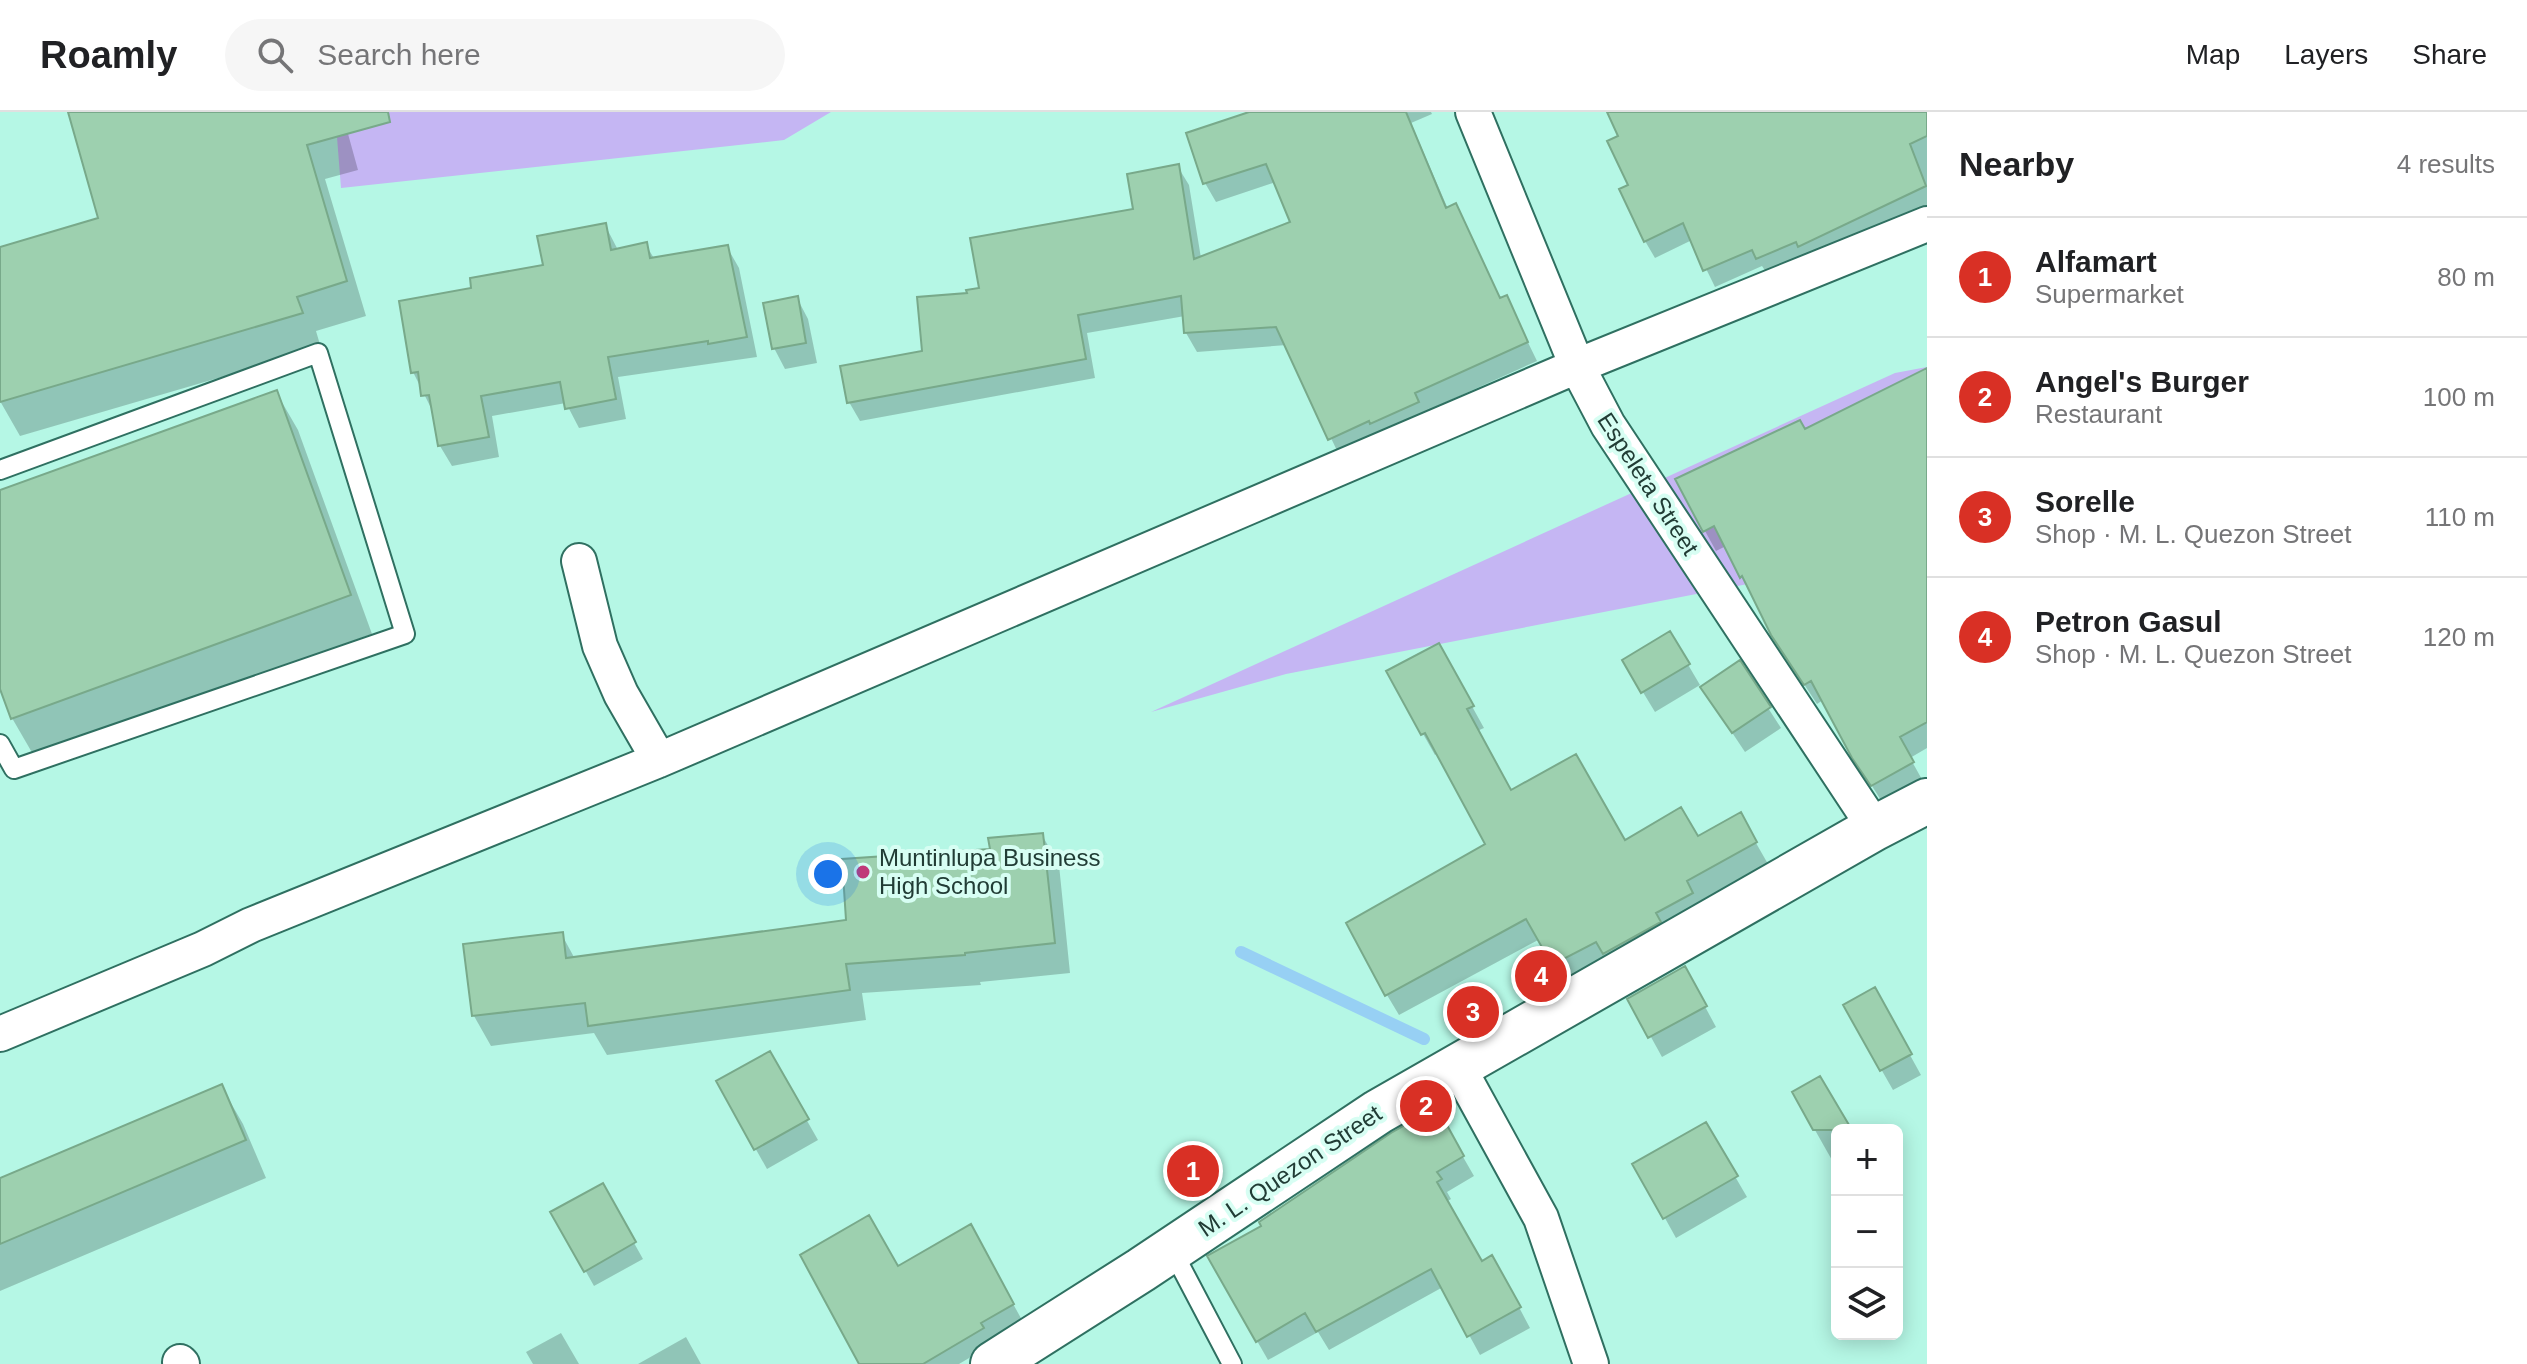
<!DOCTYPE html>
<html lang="en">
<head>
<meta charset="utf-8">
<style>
  :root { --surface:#fff; --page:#f6f6f6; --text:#202124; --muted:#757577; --line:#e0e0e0; --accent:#d93025 }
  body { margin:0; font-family:Arial,sans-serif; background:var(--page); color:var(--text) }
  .controls { position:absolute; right:24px; bottom:24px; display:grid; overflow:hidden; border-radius:12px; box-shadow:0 4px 20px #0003 }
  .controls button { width:72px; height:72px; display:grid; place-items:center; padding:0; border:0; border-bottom:2px solid var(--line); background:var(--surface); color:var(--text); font:40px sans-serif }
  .you { position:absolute; left:828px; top:762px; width:28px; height:28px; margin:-20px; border:6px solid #fff; border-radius:50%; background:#1a73e8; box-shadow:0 0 0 12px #1a73e833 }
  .badge { display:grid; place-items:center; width:52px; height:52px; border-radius:50%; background:var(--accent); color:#fff; font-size:26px; font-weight:700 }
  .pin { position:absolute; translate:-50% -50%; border:4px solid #fff; box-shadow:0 2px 8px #0006 }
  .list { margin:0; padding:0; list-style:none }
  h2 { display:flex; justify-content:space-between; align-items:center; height:104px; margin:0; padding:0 32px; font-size:34px }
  h2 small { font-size:26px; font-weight:400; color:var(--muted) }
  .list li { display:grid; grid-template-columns:52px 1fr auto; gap:24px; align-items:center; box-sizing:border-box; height:120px; padding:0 32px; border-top:2px solid var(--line) }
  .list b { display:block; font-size:30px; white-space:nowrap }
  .list p { margin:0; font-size:26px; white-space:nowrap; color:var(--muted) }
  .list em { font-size:26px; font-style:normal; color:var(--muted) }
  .icon { flex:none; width:44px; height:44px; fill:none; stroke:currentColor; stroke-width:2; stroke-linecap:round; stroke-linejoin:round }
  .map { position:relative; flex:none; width:1927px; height:1252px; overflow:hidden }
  header { display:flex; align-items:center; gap:48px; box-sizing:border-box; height:112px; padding:0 40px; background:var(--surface); border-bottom:2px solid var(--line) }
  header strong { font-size:38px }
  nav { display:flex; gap:44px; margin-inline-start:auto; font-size:28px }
  .search { width:560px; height:72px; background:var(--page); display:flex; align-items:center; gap:20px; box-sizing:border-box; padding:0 28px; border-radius:44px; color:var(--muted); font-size:30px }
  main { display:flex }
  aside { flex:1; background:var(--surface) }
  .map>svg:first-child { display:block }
  .green { fill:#c5b6f3 }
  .shadow { fill:#0003 }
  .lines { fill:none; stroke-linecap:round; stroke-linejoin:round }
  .stream { stroke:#97d0f4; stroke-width:12 }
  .building { fill:#9dd0af; stroke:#78a98a; stroke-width:2 }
  .lane-casing { stroke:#2f7061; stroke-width:22 }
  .street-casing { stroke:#2f7061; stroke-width:38 }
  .secondary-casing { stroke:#2f7061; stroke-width:48 }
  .lane { stroke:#fff; stroke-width:18 }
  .street { stroke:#fff; stroke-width:34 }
  .secondary { stroke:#fff; stroke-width:44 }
  .poi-dot { fill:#c03978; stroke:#d7fef3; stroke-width:3 }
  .labels { text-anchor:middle; stroke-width:8; stroke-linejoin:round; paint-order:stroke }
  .street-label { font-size:24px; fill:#213c35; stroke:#d7fef3 }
  .poi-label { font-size:24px; fill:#213c35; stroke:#d7fef3; text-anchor:start }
</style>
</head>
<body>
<header>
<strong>Roamly</strong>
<div class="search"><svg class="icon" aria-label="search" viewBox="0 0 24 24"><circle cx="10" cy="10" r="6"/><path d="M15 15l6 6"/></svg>Search here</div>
<nav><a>Map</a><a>Layers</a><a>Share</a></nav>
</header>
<main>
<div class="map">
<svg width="1927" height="1252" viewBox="0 0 1927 1252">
  <rect width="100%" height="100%" fill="#b5f7e5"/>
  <!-- green -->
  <path class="green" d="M335,0H831L784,28L341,76Z
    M1927,255V437L1286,562L1151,600L1895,261Z"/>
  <!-- shadow -->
  <path class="shadow" d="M70,0H342L358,58L325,67L366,204L316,219L321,236L20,324L0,289V137L100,107Z
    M1249,0H1431L1432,2L1411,11L1448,97L1455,94L1501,188L1506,185L1537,249L1424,300L1428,309L1340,345L1287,233L1197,240L1186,221L1185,204L1087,221L1095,266L860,309L849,290L924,241L969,183L1135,99L1178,55L1189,73L1201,146L1293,112L1276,70L1216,90L1205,71Z
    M1610,0H1927V105L1768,163L1762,154L1715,175L1692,128L1655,146L1645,129L1620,25Z
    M605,113L618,138L646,133L655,148L727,135L739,156L757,245L618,265L626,307L579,316L566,291L492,304L499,345L452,354L440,334L434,302L413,260L474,178L545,154Z
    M797,186L808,207L817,251L785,257L774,236Z
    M1927,272V636L1910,646L1924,671L1884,693L1867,666L1823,588L1817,592L1785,543L1726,434L1716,439L1705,419L1804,319Z
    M276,280L298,318L372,522L34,644L12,606L0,572V380Z
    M1670,522L1700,573L1655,600L1624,549Z
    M1438,533L1484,616L1477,619L1511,680L1624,730L1698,726L1740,703L1768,752L1697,791L1703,803L1566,873L1540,827L1399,903L1387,883L1488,732L1438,641L1435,643L1388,560Z
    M1739,551L1781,616L1745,640L1715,595Z
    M1042,723L1059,753L1070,861L980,870L981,873L862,881L866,908L607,943L594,921L491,934L474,904L562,823L575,847L848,809L992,739Z
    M1695,876L1716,915L1662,945L1630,887Z
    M1874,878L1921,963L1893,978L1845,894Z
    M769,942L818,1028L767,1057L718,970Z
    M221,974L243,1012L266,1066L0,1179V1068Z
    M1794,981L1849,1018H1837V1057Z
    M1436,998L1474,1064L1447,1080L1451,1087L1446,1090L1482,1151L1503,1165L1530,1216L1480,1243L1443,1175L1329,1238L1318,1220L1268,1248L1209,1145L1264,1115Z
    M1705,1013L1747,1085L1676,1126L1635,1052Z
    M602,1074L643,1147L594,1174L553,1101Z
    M970,1115L1022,1208L988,1228L991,1233L959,1252H862L897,1157Z
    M561,1221L579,1252H533L526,1240Z
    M686,1225L701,1252H638Z"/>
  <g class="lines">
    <!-- stream -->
    <path class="stream" d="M1241,840L1424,927"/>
  </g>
  <!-- building -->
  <path class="building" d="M68,0H388L390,10L307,33L347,169L297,185L303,201L0,290V135L98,106Z
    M1249,0H1406L1446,96L1456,91L1500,186L1507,183L1528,230L1415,281L1419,290L1370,312L1369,309L1328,328L1276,215L1184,221L1181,184L1078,203L1086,247L847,291L840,254L922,239L917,185L967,181L966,178L979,176L970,126L1133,97L1127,62L1179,52L1194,147L1290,110L1266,52L1203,72L1186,21Z
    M1607,0H1927V24L1910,32L1926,74L1798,135L1796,130L1756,147L1752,138L1703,159L1683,111L1644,130L1619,77L1628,73L1607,29L1618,24Z
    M606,111L611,138L647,130L650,146L728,133L747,225L708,232V229L608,245L616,287L565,297L560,270L481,284L489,325L438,334L429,283L421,284L418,260L411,261L399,189L471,176L470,166L543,153L537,124Z
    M798,184L806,231L772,237L763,191Z
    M1927,256V610L1900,625L1914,650L1871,674L1852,646L1811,569L1804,573L1771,523L1742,464L1740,466L1714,414L1703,420L1675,367L1800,308L1805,317Z
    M277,278L351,483L11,607L0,577V378Z
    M1670,519L1690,552L1641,581L1622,548Z
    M1439,531L1474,594L1467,597L1511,678L1576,642L1625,728L1681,695L1698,724L1741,700L1757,730L1687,769L1693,781L1656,801L1661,810L1603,842L1596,830L1552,853L1526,807L1385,884L1346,811L1485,732L1425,621L1421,623L1386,559Z
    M1740,548L1771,595L1732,621L1700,575Z
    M1043,721L1055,831L965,841V843L846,852L850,878L588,914L585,891L472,904L463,832L563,820L566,846L846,808L842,747L990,737L988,726Z
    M1685,854L1707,894L1648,926L1627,887Z
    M1875,875L1912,942L1880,959L1843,893Z
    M770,939L809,1007L754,1038L716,969Z
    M1820,964L1852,1018H1813L1792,980Z
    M222,972L246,1028L0,1132V1066Z
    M1437,995L1464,1044L1437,1060L1442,1067L1437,1070L1482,1149L1492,1143L1521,1195L1467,1225L1431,1157L1316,1220L1305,1201L1256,1230L1207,1144L1261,1114L1259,1110L1391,1021Z
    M1706,1010L1738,1064L1663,1107L1632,1052Z
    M603,1071L636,1130L584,1160L550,1100Z
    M869,1103L898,1154L971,1112L1014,1192L981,1211L984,1216L923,1252H859L800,1143Z"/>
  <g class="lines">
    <!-- lane casing -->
    <g class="lane-casing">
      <path id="lane" d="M0,358L318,241L405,522L14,657L0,632
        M1172,1138L1232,1252"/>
    </g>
    <!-- street casing -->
    <g class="street-casing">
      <path id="street" d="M1473,0L1577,254L1608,313L1875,716
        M579,449L600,534L621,582L659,648
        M0,922L203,837L251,813L659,648L1577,254L1927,112
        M1457,953L1541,1106L1591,1252
        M180,1250L182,1252"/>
    </g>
    <!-- secondary casing -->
    <g class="secondary-casing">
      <path id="secondary" d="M993,1252L1141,1158L1378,1000L1875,716L1927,689"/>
    </g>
    <!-- lane -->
    <use href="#lane" class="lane"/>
    <!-- street -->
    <use href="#street" class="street"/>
    <!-- secondary -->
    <use href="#secondary" class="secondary"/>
  </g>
  <!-- markers -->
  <circle class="poi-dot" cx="863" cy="760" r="8"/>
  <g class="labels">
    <!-- street labels -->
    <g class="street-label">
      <text transform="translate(1648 372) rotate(57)" y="8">Espeleta Street</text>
      <text transform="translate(1290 1059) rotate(-34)" y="8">M. L. Quezon Street</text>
    </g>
    <!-- poi labels -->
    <g class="poi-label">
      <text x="879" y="754">Muntinlupa Business<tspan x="879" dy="28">High School</tspan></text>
    </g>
  </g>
</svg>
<div class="controls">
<button>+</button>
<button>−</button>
<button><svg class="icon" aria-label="layers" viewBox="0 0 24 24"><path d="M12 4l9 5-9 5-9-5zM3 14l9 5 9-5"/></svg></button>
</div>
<div class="you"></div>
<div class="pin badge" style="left:1193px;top:1059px">1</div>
<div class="pin badge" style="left:1426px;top:994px">2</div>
<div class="pin badge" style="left:1473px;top:900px">3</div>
<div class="pin badge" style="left:1541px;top:864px">4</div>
</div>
<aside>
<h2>Nearby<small>4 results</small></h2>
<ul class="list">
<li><span class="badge">1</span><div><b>Alfamart</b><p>Supermarket</p></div><em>80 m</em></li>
<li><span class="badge">2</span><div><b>Angel's Burger</b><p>Restaurant</p></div><em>100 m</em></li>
<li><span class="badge">3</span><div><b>Sorelle</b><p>Shop · M. L. Quezon Street</p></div><em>110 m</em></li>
<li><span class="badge">4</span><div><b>Petron Gasul</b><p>Shop · M. L. Quezon Street</p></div><em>120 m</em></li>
</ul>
</aside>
</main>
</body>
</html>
